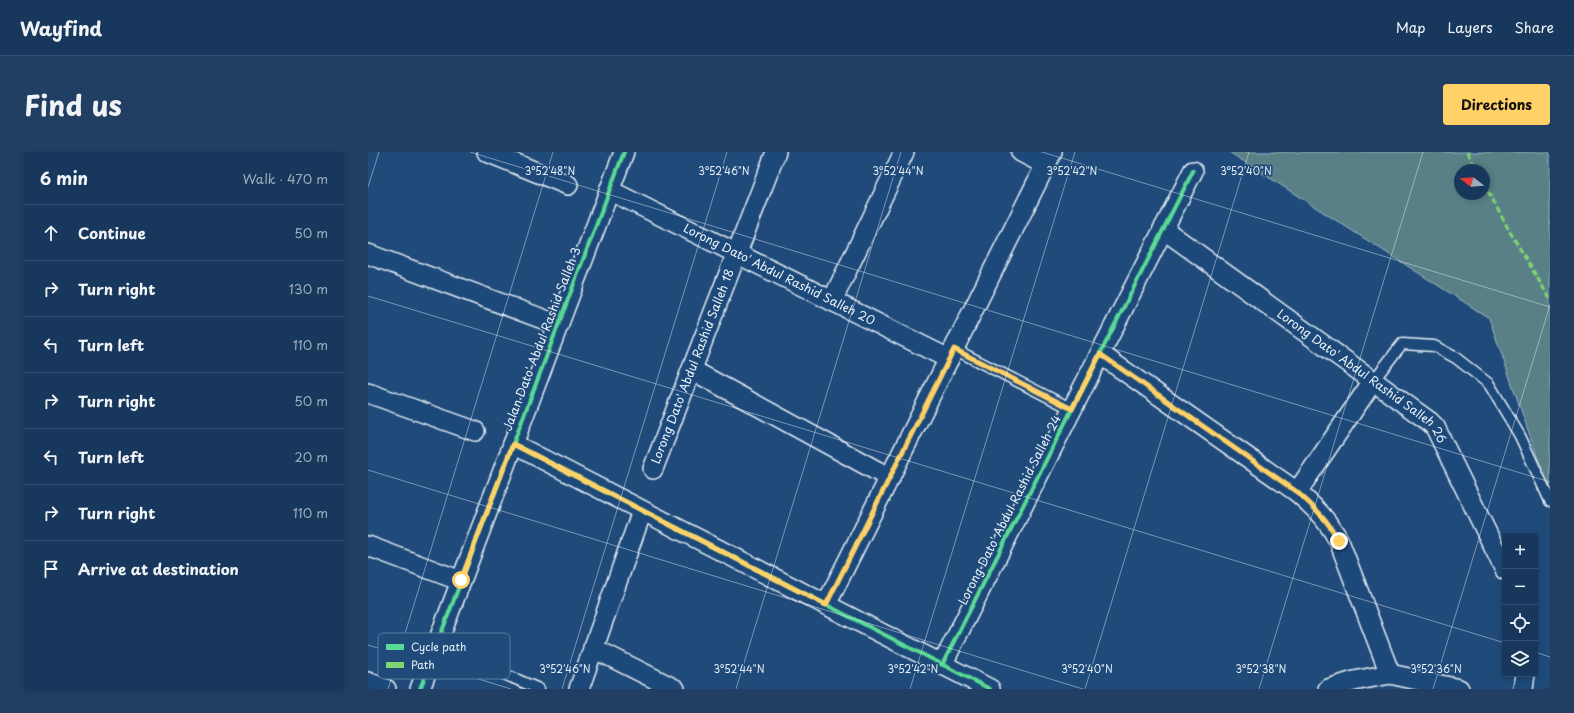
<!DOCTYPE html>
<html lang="en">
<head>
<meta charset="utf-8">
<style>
  :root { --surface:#17385c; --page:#203f62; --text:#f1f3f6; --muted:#9eacbb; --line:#365272; --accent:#ffd166 }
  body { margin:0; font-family:"Playpen Sans",sans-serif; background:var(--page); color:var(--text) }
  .controls { position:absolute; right:12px; bottom:12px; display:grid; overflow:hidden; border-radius:4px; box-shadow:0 2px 6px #0003 }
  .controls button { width:36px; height:36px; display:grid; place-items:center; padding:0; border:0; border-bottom:1px solid var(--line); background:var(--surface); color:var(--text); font:20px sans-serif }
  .compass { position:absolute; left:1086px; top:12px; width:36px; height:36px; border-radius:50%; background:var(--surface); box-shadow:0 2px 6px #0003; rotate:287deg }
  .stop { position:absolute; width:12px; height:12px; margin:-9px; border:3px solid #ffd166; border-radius:50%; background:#fff }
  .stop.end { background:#ffd166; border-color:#fff; box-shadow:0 1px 4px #0008 }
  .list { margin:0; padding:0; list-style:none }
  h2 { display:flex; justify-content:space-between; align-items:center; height:52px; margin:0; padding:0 16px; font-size:17px }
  h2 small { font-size:13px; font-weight:400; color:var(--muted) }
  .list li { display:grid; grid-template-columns:26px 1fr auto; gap:12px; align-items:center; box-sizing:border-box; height:56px; padding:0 16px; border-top:1px solid var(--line) }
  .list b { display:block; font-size:15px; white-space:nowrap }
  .list em { font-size:13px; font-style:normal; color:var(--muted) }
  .icon { flex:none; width:22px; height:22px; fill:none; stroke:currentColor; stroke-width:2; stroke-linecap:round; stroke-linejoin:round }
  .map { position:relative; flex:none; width:1182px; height:537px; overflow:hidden; border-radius:4px }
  header { display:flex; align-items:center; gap:24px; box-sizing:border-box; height:56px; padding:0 20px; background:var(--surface); border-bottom:1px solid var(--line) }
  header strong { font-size:19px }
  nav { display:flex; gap:22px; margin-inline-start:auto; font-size:14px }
  .intro { display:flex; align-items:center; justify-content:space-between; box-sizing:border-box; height:96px; padding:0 24px }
  h1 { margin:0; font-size:28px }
  .button { padding:10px 18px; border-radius:4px; background:var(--accent); color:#111; font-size:14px; font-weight:700 }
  main { display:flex; gap:24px; padding:0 24px }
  aside { flex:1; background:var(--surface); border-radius:4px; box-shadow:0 2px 6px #0003 }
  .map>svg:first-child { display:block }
  .green { fill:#598086; stroke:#a0b8bf; fill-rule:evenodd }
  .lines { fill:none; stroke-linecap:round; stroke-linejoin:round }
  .service-casing { stroke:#e8f1f8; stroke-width:13 }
  .minor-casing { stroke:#e8f1f8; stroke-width:22 }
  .service { stroke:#1f4a7a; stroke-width:10 }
  .minor { stroke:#1f4a7a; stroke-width:19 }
  .quiet { stroke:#7fd670; stroke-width:3; stroke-dasharray:6 3; stroke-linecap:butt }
  .cycleway-casing { stroke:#1f4a7a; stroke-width:6 }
  .cycleway { stroke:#5adb95; stroke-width:4 }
  .route { stroke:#ffd166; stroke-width:5 }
  .ticks { fill:none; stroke:#e8f1f8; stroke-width:1; stroke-opacity:0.45 }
  .labels { text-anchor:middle; stroke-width:3.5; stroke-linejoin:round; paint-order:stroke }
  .street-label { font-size:12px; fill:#e8f1f8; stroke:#1f4a7a }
  .key { fill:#1f4a7a; stroke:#5b7ca0; stroke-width:1 }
  .key-label { font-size:11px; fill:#e8f1f8 }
  .ticks-label { font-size:10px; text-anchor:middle; fill:#e8f1f8; stroke:#1f4a7a; stroke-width:3.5; stroke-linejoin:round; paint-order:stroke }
</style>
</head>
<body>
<header>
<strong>Wayfind</strong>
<nav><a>Map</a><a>Layers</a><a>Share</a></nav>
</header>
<div class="intro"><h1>Find us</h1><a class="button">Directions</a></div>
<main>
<aside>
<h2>6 min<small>Walk · 470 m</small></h2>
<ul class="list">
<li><svg class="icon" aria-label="ahead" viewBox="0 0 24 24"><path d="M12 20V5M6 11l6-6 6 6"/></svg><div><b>Continue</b></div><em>50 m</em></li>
<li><svg class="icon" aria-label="right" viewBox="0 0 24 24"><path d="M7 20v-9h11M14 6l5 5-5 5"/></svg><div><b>Turn right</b></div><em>130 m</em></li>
<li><svg class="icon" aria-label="left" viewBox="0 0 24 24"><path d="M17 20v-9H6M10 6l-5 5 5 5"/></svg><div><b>Turn left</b></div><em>110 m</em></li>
<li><svg class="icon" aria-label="right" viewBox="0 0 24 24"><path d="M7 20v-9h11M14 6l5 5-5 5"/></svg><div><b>Turn right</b></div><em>50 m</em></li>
<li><svg class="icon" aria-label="left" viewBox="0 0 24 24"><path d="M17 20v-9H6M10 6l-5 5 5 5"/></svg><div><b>Turn left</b></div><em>20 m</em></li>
<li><svg class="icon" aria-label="right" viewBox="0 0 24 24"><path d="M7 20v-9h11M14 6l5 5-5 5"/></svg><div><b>Turn right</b></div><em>110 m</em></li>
<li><svg class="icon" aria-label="arrive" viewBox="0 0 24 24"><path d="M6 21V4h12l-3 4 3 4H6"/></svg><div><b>Arrive at destination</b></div></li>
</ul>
</aside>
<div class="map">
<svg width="1182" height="537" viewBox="0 0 1182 537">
  <rect width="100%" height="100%" fill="#1f4a7a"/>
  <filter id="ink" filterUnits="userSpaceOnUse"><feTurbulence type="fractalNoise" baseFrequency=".025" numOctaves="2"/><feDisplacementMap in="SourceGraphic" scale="8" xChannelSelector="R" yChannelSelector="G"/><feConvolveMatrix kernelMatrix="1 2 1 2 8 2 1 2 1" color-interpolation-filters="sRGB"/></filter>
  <g filter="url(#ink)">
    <!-- green -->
    <path class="green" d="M861,0H1182V341L1121,166ZM1092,18H1116V42H1092Z"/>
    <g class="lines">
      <!-- service casing -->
      <g class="service-casing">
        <path id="service" d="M586,197L704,257
          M1005,229L1034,192L1066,194L1088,206L1121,232L1152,284L1182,349
          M68,493L171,537"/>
      </g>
      <!-- minor casing -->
      <g class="minor-casing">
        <g id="minor">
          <path d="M119,0L200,33"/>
          <path d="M653,0L678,13"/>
          <path id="s1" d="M241,38L581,207"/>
          <path id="s2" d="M795,77L1062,270L1067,275L1137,418"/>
          <path d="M0,102L191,173"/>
          <path d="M464,149L536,0"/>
          <path d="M732,202L929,340C947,356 959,367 971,389L1022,522"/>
          <path d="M324,218L522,326"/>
          <path d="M0,241L107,279"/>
          <path d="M145,292L622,537"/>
          <path id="s3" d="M285,317L408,0"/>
          <path d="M929,340L1005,229"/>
          <path d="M0,394L93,429"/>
          <path d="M458,453L684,0"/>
          <path d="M225,496L307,537"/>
          <path d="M574,513L825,19"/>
          <path d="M0,530L18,537"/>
          <path d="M52,537L256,0"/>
          <path d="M211,537L274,359"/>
          <path d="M960,537L986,529L1022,522L1091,537"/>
          <path d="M1155,537L1157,522"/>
        </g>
      </g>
      <!-- service -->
      <use href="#service" class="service"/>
      <!-- minor -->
      <use href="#minor" class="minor"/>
      <!-- quiet -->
      <path class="quiet" d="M1099,0L1109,18
        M1116,32L1142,80L1182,147"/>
      <!-- cycleway casing -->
      <g class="cycleway-casing">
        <path id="cycleway" d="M145,292L622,537
          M574,513L825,19
          M52,537L256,0"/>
      </g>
      <!-- cycleway -->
      <use href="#cycleway" class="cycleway"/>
    </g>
  </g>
  <g class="lines" filter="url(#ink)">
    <!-- route -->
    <path class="route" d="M93,428L145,292L458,453L586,197L704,257L732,202L929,340C947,356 959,367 971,389"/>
  </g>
  <!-- ticks -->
  <path class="ticks" d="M102,0L1182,330M674,0L1182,155M0,35L11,0M0,144L1137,491M0,318L715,537M0,493L143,537M1167,500L1182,505M20,537L185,0M194,537L359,0M368,537L533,0M542,537L707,0M717,537L881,0M891,537L1055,0M1065,537L1182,153"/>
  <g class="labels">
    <!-- street labels -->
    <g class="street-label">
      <text dy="4" stroke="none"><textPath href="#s1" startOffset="190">Lorong Dato' Abdul Rashid Salleh 20</textPath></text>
      <text transform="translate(174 187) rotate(-69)" y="4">Jalan Dato' Abdul Rashid Salleh 3</text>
      <text dy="4" stroke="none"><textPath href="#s3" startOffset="110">Lorong Dato' Abdul Rashid Salleh 18</textPath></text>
      <text dy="4" stroke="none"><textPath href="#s2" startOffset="248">Lorong Dato' Abdul Rashid Salleh 26</textPath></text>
      <text transform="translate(642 358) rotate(-63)" y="4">Lorong Dato' Abdul Rashid Salleh 24</text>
    </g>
  </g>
  <!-- legend -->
  <rect x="10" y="481" width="132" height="46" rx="6" class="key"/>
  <rect x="18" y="492" width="18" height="6" fill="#5adb95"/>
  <rect x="18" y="510" width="18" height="6" fill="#7fd670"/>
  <g class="key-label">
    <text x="43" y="499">Cycle path</text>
    <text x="43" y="517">Path</text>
  </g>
  <g class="ticks-label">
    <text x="182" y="23">3°52'48"N</text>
    <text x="356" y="23">3°52'46"N</text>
    <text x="530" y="23">3°52'44"N</text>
    <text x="704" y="23">3°52'42"N</text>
    <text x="878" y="23">3°52'40"N</text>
    <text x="197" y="521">3°52'46"N</text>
    <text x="371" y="521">3°52'44"N</text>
    <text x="545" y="521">3°52'42"N</text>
    <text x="719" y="521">3°52'40"N</text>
    <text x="893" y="521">3°52'38"N</text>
    <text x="1068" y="521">3°52'36"N</text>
  </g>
</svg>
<div class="controls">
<button>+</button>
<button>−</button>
<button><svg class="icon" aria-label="locate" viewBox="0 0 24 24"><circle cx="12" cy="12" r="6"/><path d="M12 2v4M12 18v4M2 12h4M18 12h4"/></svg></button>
<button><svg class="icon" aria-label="layers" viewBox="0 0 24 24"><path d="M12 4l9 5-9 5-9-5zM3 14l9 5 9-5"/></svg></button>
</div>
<svg class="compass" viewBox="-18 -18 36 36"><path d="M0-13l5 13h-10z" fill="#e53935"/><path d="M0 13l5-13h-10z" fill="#9eacbb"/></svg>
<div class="stop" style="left:93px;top:428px"></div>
<div class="stop end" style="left:971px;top:389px"></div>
</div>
</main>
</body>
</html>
